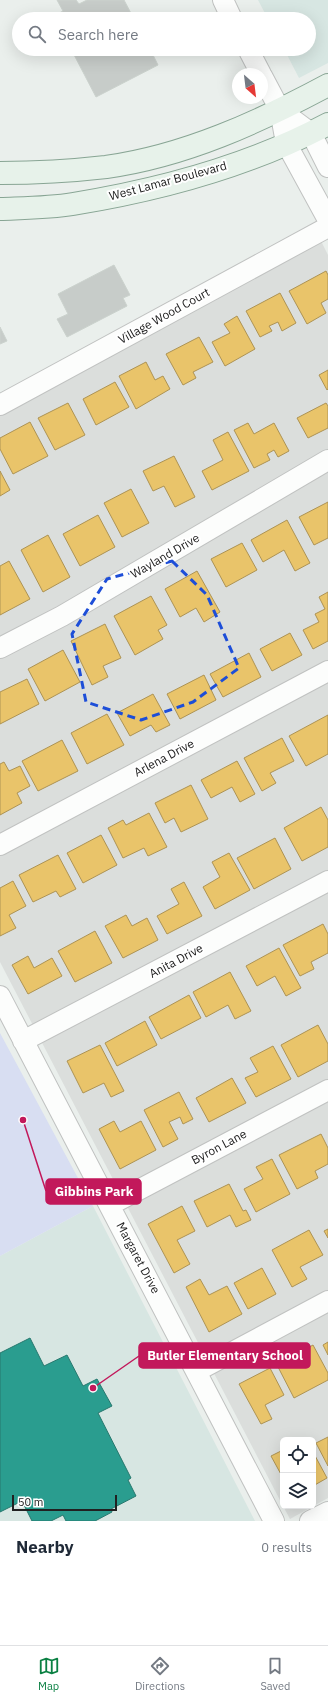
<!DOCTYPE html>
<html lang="en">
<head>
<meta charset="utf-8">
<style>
  :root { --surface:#fff; --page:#f6f6f7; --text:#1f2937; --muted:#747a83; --line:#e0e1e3; --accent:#0b8043 }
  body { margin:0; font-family:"IBM Plex Sans",sans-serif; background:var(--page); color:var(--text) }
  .controls { position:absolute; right:12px; bottom:12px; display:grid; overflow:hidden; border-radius:6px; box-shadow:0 4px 16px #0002 }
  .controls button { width:36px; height:36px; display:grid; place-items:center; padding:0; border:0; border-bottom:1px solid var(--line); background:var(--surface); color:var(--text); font:20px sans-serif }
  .compass { position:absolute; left:232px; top:68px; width:36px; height:36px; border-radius:50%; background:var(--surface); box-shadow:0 4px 16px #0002; rotate:152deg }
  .scale { position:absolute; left:12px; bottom:10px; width:105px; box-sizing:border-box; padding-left:4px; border:2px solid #212121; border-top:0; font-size:11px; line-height:14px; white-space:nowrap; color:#212121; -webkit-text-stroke:3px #fff; paint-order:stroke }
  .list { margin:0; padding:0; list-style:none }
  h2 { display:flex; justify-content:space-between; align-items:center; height:52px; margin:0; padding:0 16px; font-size:17px }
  h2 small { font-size:13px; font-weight:400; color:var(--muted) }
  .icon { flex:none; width:22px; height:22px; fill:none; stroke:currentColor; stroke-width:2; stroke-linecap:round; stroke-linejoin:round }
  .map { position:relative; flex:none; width:328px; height:1521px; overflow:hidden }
  .search { position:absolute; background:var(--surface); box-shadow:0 4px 16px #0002; left:12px; right:12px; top:12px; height:44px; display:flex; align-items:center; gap:10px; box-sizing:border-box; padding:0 14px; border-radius:22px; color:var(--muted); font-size:15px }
  .sheet { height:124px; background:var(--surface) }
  nav { display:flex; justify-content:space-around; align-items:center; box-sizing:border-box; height:56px; border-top:1px solid var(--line); background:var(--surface); font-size:11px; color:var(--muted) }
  nav a { display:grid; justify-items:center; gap:2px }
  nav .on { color:var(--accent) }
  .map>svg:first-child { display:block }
  .residential { fill:#dbdedc }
  .education { fill:#d7e6e2 }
  .park { fill:#d8def2 }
  .homes { fill:#e9c46a; stroke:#ad9354 }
  .schools { fill:#2a9d8f; stroke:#27786e }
  .building { fill:#c7ccc9; stroke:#cbd2cd }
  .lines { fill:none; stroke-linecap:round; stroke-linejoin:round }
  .minor-casing { stroke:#c0c2c1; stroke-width:22 }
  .major-casing { stroke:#88a594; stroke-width:24 }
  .minor { stroke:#fcfdfc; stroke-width:20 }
  .major { stroke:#e7f2ea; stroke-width:22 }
  .marked { fill:none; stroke:#1d4ed8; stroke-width:3; stroke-dasharray:8 5; stroke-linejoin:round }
  .labels { text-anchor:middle; stroke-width:4; stroke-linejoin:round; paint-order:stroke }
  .street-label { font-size:12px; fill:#212121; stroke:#fff }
  .leader { fill:none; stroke:#c2185b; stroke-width:1.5 }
  .callout-dot { fill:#c2185b; stroke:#fff; stroke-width:1.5 }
  .callout { fill:#c2185b; stroke:#c2185b; stroke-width:1.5 }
  .callout-label { font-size:13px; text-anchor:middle; font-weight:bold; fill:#fff }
</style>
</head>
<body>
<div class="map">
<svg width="328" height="1521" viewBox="0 0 328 1521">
  <rect width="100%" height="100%" fill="#eaefec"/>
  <!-- residential -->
  <path class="residential" d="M317,233L328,255V1498L290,1519L283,1506H313V1440H283V1506L0,962V394Z"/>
  <!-- education -->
  <path class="education" d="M258,0H328V63L299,78L284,49H309V19H268Z
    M93,1206L255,1521H0V1256Z"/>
  <!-- park -->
  <path class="park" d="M0,1033L93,1206L0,1256Z"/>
  <!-- homes -->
  <path class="homes" d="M326,271L328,275V299L321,303L326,313L307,324L289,291Z
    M280,293L296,323L282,331L278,322L269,326L272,331L260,337L246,311Z
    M237,316L255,349L225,366L212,342L230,333L224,324Z
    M199,337L213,362L193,372L196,378L183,385L166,354Z
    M146,362L155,380L163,376L170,389L136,409L119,376Z
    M328,370V389L327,390L319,375Z
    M115,382L129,407L96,425L83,399Z
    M68,403L85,435L55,450L38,418Z
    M326,403L328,406V428L308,438L297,418Z
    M30,422L48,456L13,474L0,449V438Z
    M248,423L254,434L274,423L289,451L278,457L274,450L267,454L270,460L254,468L234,430Z
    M228,432L249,471L212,490L202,471L223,460L213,440Z
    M174,456L195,497L175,507L164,486L153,491L143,471Z
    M0,471L10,490L0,496Z
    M131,489L149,523L122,537L104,503Z
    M328,502V538L314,545L299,517Z
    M98,515L115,547L80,566L63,534Z
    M287,520L310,563L295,571L284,550L263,562L251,540Z
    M48,535L70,577L43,592L21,550Z
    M242,543L257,570L226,587L211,559Z
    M9,561L30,599L0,615V566Z
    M197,571L220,612L204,622L196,608L180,617L165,589Z
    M328,592V641L313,649L303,630L319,622L315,614L325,609L319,597Z
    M151,596L167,625L158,630L163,639L135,655L114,616Z
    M105,624L121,658L103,666L108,677L92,685L71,641Z
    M290,633L302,655L272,671L260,649Z
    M63,650L80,682L45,701L28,669Z
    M249,653L261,677L223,697L210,674Z
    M204,675L216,700L180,719L167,694Z
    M27,679L39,704L0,724V692Z
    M153,694L170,725L156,732L151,725L130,736L117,713Z
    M107,714L124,745L87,764L71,733Z
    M328,715V754L306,766L289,736Z
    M282,738L294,761L270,773L276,783L262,791L244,758Z
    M62,740L78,771L38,791L22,761Z
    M237,761L255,794L240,802L232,787L211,798L201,780Z
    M4,762L9,771L20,766L30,786L17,793L22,803L0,815V764Z
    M191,785L208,819L181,832L174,818L165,823L155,803Z
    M321,807L328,820V847L302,861L284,828Z
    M149,813L167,847L148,856L144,848L123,858L108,828L123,820L126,825Z
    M101,835L117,865L83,883L67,853Z
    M275,838L291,869L254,889L237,858Z
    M229,853L250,890L215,909L203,887L220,877L212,862Z
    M58,855L76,889L60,897L56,891L33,902L19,875Z
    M13,881L26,906L9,915L16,928L0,936V888Z
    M184,882L202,916L167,934L157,916L179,904L171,889Z
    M126,915L132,926L147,918L158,940L123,958L105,926Z
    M323,924L328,934V953L311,962L314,969L300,976L283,945Z
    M95,931L112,963L75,982L58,951Z
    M279,948L301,988L286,996L275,976L257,986L246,966Z
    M28,956L34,968L52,958L62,976L28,994L12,965Z
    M230,972L251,1011L235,1019L228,1005L206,1017L193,992Z
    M189,995L201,1018L161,1039L149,1017Z
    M145,1021L157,1045L117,1066L105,1043Z
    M318,1025L328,1044V1061L298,1077L281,1045Z
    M100,1045L124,1091L111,1097L104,1083L83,1093L67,1061Z
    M273,1046L291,1079L256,1097L245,1078L258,1072L250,1058Z
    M232,1078L246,1103L209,1122L196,1098Z
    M179,1092L193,1119L183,1124L180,1117L169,1122L178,1139L163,1147L144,1110Z
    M114,1121L120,1132L141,1121L156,1150L120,1169L99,1129Z
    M321,1134L328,1148V1164L315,1171L318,1178L297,1189L279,1155Z
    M272,1159L290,1194L256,1212L244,1189L263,1179L256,1167Z
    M229,1184L243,1211L246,1210L251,1220L236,1227L230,1215L207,1227L194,1201Z
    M182,1206L195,1231L177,1240L190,1264L174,1273L148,1224Z
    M328,1229V1238L324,1231Z
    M309,1230L323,1255L300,1267L307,1279L292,1287L272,1250Z
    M262,1268L276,1294L248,1309L234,1283Z
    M200,1279L209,1295L227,1286L242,1314L209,1332L186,1287Z
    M328,1342V1355L323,1345Z
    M313,1345L328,1373V1380L294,1398L277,1365Z
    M270,1368L284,1395L265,1405L272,1419L261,1424L239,1384Z
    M328,1437V1466L316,1443Z
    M283,1450V1478L271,1456Z
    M313,1452L327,1478L313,1486Z"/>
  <!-- schools -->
  <path class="schools" d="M30,1338L44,1366L67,1355L83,1386L97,1379L112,1406L98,1413L131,1478L128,1480L136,1496L111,1509L112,1512L95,1521H66L63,1515L51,1521H32L22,1501L0,1512V1353Z"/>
  <!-- building -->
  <path class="building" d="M57,0H76L79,4L87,0H124L134,19H55L54,16L63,11Z
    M71,49H150L158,65L96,97Z
    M114,265L130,295L123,298L127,306L67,337L57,319L68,314L58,294Z
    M0,327L7,341L0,344Z"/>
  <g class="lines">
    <!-- minor casing -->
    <g class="minor-casing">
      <path id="minor" d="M223,0L232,19
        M248,49L261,74
        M262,76L280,110L286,143L328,220
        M280,110L311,133L328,167
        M0,405L328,227
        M0,648L62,616L328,460
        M0,845L328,671
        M0,996L274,1521
        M23,1041L328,881
        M110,1205L328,1090
        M197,1371L328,1301
        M310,1521L328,1512"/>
    </g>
    <!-- major casing -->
    <g class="major-casing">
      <path id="major" d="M0,173C36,173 71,171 106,167C185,156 259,122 328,85
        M0,209C24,208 49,208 73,204C159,190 251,165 328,124"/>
    </g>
    <!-- minor -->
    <use href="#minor" class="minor"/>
    <!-- major -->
    <use href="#major" class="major"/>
  </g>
  <!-- marked area -->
  <path class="marked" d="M172,561L207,595L239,668L193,702L141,720L86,702L72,634L107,579Z"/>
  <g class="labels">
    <!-- street labels -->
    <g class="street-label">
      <text transform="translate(168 181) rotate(-15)" y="4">West Lamar Boulevard</text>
      <text transform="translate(164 316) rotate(-29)" y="4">Village Wood Court</text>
      <text transform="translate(165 556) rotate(-30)" y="4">Wayland Drive</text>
      <text transform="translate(164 758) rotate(-28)" y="4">Arlena Drive</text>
      <text transform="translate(176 961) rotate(-28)" y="4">Anita Drive</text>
      <text transform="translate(219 1147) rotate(-28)" y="4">Byron Lane</text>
      <text transform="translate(138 1258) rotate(62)" y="4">Margaret Drive</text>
    </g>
  </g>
  <!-- callouts -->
  <path class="leader" d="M23 1120L46 1191M93 1388L139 1356"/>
  <g class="callout-dot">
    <circle cx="23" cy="1120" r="4"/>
    <circle cx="93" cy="1388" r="4"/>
  </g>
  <g class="callout">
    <rect x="46" y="1179" width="95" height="25" rx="4"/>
    <rect x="139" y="1343" width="171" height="25" rx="4"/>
  </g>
  <g class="callout-label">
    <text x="94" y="1196">Gibbins Park</text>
    <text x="225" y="1360">Butler Elementary School</text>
  </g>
</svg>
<div class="controls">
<button><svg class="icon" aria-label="locate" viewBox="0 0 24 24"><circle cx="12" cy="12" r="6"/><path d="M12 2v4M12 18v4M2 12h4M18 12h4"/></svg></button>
<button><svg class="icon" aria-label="layers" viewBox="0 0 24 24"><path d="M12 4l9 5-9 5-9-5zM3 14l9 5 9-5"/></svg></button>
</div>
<svg class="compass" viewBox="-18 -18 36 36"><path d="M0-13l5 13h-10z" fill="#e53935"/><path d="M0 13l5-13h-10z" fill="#747a83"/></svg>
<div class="scale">50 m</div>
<div class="search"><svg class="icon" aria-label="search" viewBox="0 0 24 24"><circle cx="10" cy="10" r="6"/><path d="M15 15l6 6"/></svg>Search here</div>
</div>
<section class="sheet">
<h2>Nearby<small>0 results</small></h2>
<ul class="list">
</ul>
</section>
<nav>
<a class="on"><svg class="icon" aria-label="map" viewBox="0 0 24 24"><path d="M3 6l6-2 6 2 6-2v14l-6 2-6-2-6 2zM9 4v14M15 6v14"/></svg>Map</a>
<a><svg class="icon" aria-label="directions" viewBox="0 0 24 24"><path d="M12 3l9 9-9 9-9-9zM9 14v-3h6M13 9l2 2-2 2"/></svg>Directions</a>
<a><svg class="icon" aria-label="saved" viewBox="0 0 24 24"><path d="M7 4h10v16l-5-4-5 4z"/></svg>Saved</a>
</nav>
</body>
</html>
